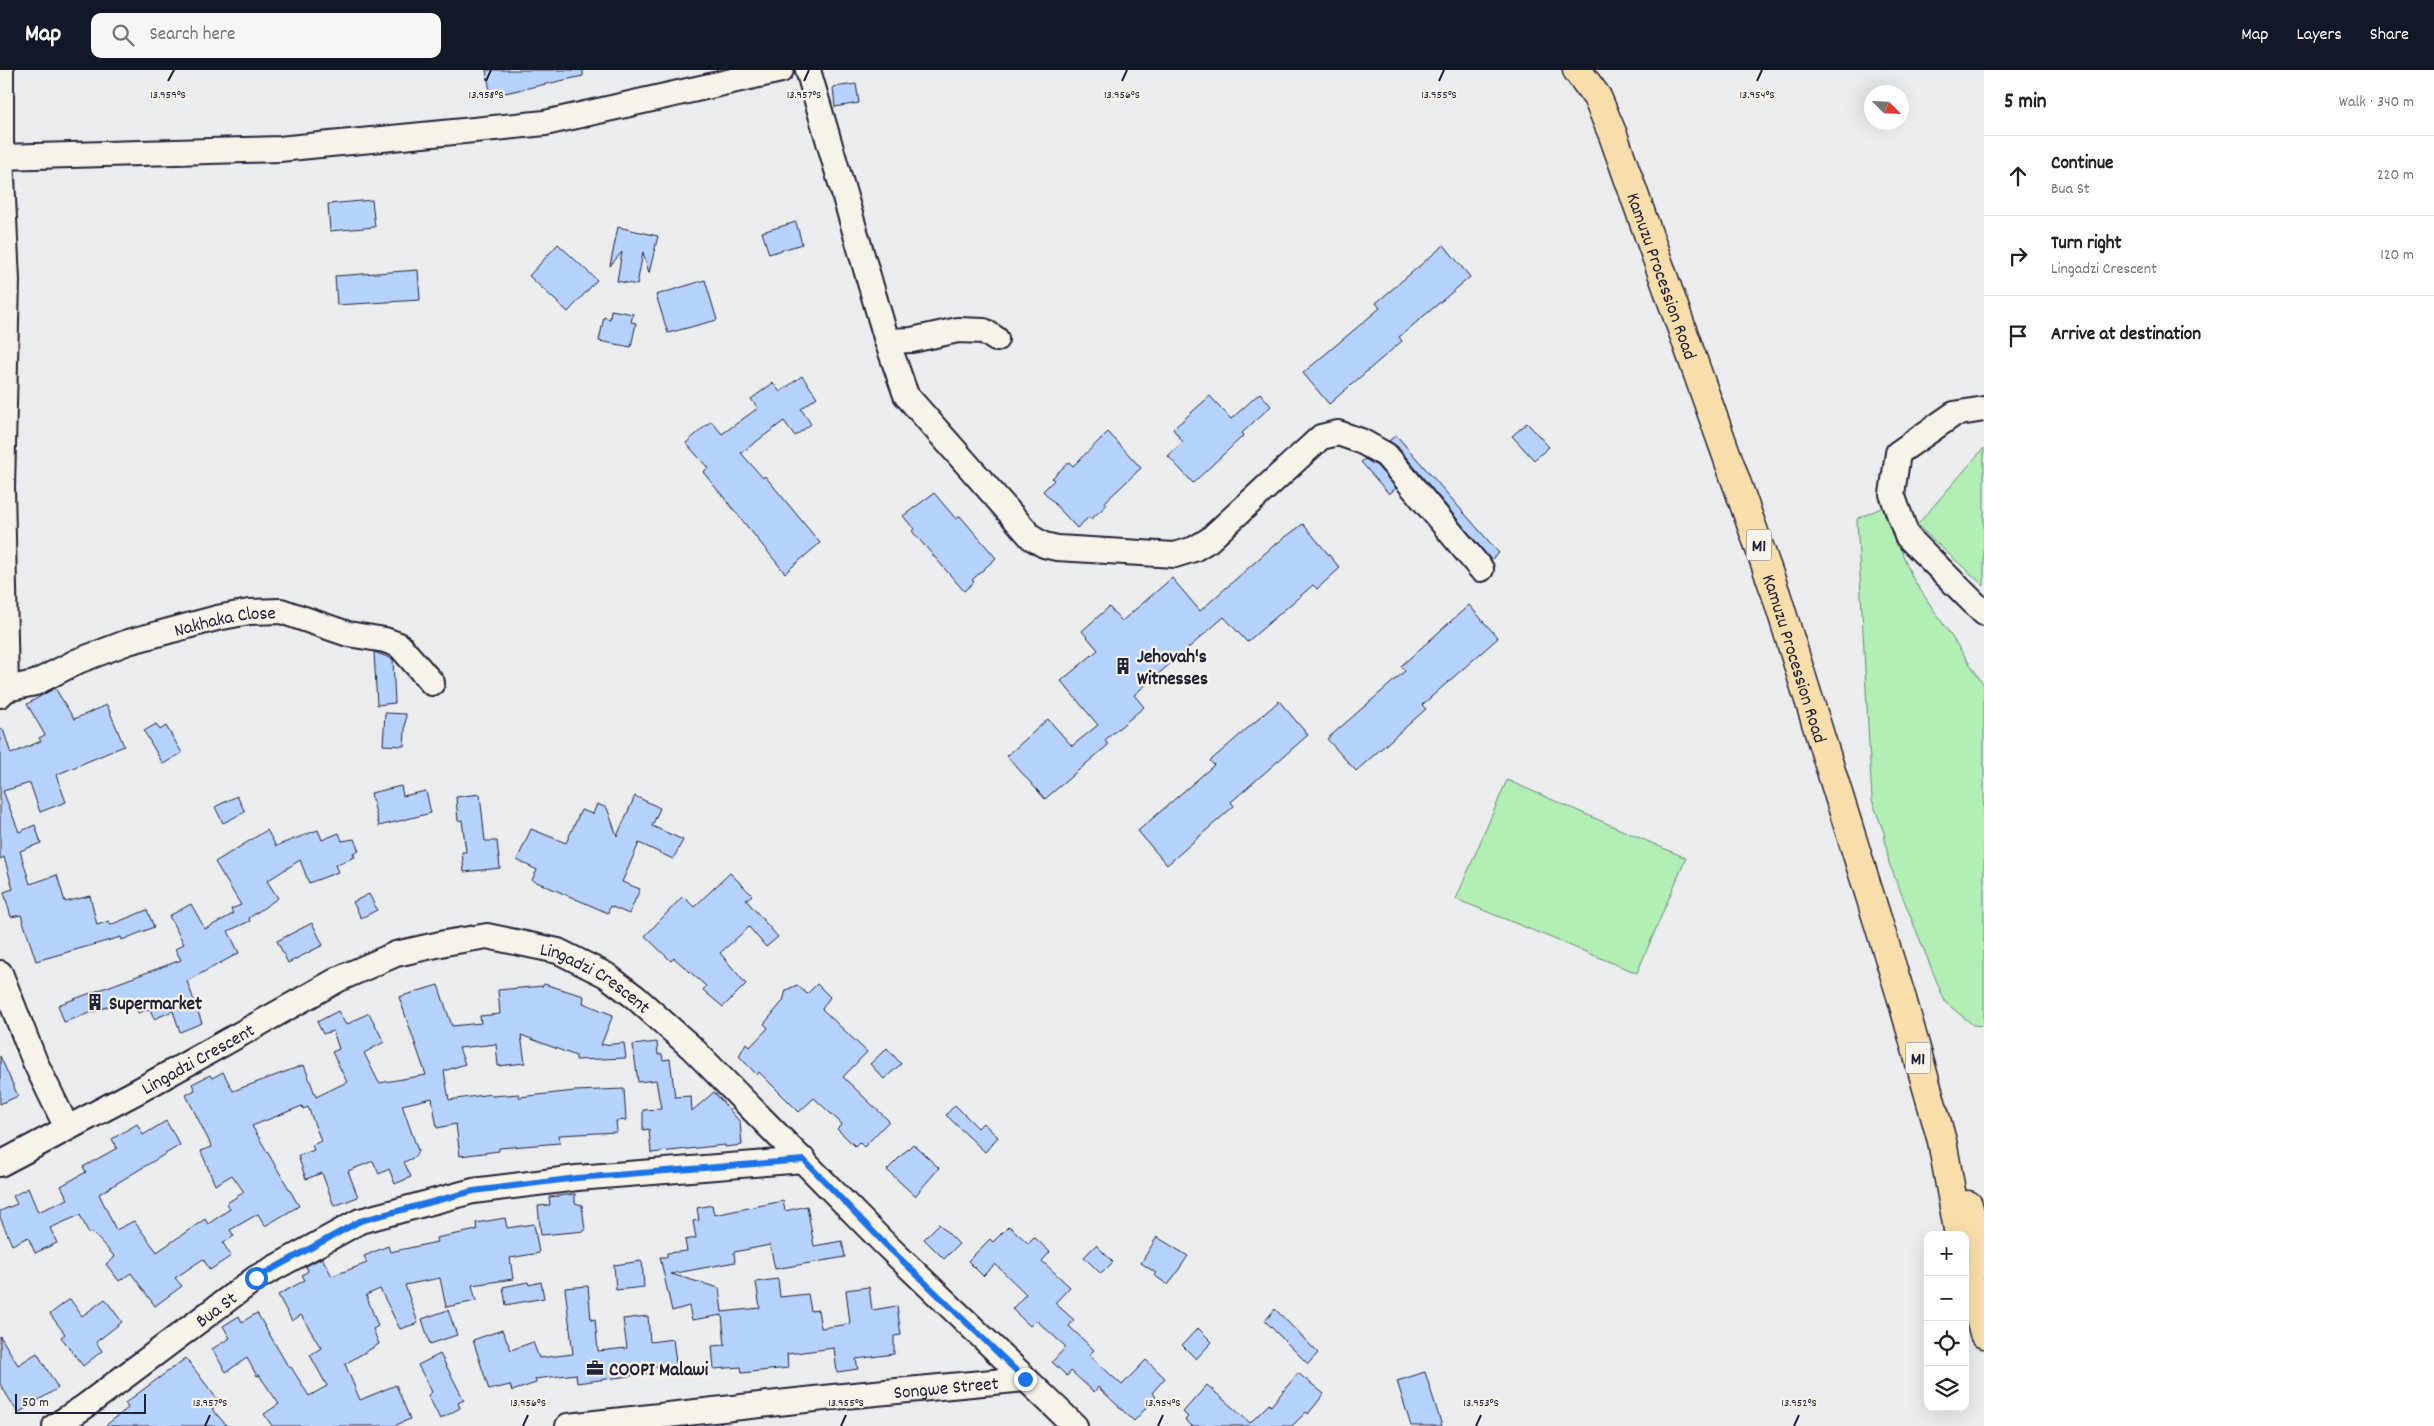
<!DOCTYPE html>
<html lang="en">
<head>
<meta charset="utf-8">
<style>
  :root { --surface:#fff; --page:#f6f6f6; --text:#222; --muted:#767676; --line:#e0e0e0; --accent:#111827 }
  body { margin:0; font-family:Dekko,sans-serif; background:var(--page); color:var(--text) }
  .controls { position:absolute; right:15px; bottom:15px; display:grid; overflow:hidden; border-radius:10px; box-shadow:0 5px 20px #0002 }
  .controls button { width:45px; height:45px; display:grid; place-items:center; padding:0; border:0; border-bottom:1px solid var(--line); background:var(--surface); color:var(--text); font:25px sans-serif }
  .compass { position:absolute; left:1864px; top:15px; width:45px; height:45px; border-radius:50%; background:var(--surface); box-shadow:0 5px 20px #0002; rotate:114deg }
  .scale { position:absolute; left:15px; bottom:12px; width:131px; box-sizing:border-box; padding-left:5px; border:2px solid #22223b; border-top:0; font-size:14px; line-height:18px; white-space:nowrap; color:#22223b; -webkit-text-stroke:4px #f7f3e8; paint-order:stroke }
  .stop { position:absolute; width:15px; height:15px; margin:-11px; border:4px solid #1a73e8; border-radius:50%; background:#fff }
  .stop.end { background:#1a73e8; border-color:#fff; box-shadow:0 1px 5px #0008 }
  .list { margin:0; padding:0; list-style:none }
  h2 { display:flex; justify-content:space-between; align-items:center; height:65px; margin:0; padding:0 20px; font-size:21px }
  h2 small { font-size:16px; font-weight:400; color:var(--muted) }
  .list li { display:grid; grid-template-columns:32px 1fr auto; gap:15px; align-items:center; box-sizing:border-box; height:80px; padding:0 20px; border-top:1px solid var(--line) }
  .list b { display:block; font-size:19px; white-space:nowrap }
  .list p { margin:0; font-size:16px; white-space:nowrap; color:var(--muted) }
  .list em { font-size:16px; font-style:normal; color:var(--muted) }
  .icon { flex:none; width:28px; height:28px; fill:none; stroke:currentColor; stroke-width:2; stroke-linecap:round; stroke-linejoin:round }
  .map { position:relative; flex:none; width:1984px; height:1356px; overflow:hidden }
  header { display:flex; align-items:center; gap:30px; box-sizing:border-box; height:70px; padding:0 25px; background:var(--accent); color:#fff }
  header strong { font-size:24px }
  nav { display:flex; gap:28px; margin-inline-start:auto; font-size:18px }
  .search { width:350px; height:45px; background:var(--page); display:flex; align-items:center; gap:12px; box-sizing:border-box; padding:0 18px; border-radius:10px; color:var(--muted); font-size:19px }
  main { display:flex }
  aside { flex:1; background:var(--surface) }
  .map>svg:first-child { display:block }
  .green { fill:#b1efb5; stroke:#6a8878 }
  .building { fill:#b6d2ff; stroke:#22223b }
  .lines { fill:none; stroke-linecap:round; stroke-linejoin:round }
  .minor-casing { stroke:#22223b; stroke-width:28 }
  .highway-casing { stroke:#22223b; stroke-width:31 }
  .minor { stroke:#f7f3e8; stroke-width:24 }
  .highway { stroke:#f8deab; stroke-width:28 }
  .route { stroke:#1a73e8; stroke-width:6 }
  .ticks { fill:none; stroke:#22223b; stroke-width:2 }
  .labels { text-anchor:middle; stroke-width:4.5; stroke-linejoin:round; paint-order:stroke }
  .shield { fill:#f7f3e8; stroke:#62616f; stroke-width:1 }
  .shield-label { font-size:18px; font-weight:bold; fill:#22223b }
  .street-label { font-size:19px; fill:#22223b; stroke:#f7f3e8 }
  .poi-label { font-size:19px; font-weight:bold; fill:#22223b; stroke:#f7f3e8; text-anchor:start }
  .ticks-label { font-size:12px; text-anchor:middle; fill:#22223b; stroke:#f7f3e8; stroke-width:4.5; stroke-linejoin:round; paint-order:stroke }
</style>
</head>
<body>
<header>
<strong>Map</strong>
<div class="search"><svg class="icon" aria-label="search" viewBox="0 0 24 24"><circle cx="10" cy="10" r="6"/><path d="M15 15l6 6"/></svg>Search here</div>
<nav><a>Map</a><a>Layers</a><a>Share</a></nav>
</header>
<main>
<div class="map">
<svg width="1984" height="1356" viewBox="0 0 1984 1356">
  <rect width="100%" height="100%" fill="#eaeced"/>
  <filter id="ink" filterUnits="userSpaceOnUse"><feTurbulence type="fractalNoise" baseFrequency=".02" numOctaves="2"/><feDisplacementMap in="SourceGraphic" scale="10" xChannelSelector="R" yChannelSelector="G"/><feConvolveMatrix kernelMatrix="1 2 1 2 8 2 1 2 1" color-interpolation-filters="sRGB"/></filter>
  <g filter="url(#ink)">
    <!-- green -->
    <path class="green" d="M1984,378V516L1917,455Z
      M1883,437L1913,509L1984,615V956L1973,955L1945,932L1889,793L1884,763L1872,730L1857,449Z
      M1507,710L1686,788L1637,903L1456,829Z"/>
    <!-- building -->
    <path class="building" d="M486,0H583V6L491,26Z
      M856,14L859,33L835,37L833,17Z
      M372,130L375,157L330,161L328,134Z
      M796,152L802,174L769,184L762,162Z
      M618,157L658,166L649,203L643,182L637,215L617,211L622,182L610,196Z
      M558,174L597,210L568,242L529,206Z
      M1444,175L1470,207L1399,267L1402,271L1329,334L1303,303L1380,238L1376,233Z
      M418,200L420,230L337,235L335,206Z
      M705,210L717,250L668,263L656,225Z
      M611,240L633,244L631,252L636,253L631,277L599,271L604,247L610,249Z
      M802,306L817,327L801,339L811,354L795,366L784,351L741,383L763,408L765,406L820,473L785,503L703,402L708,398L686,373L711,351L722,364L758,338L751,329L773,313L780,322Z
      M1260,323L1271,336L1242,363L1244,365L1193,413L1168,386L1183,372L1173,359L1210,326L1231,349Z
      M1527,353L1549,377L1534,390L1512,366Z
      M1108,362L1141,398L1105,432L1107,435L1091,449L1089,447L1077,458L1043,421L1054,410L1052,408L1069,392L1073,396Z
      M1396,365L1499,483L1491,490L1397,376L1389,371Z
      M1365,389L1377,396L1396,418L1389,424L1361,392Z
      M934,423L956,449L960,446L996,488L972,510L974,512L964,521L912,461L914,459L903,446Z
      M1303,454L1340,498L1317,519L1313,515L1247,572L1224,547L1134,625L1144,637L1105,670L1108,675L1045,729L1007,686L1048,649L1072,676L1098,655L1061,611L1098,580L1082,561L1109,537L1122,551L1172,508L1200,541L1272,477Z
      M1469,535L1498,568L1422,635L1426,639L1356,701L1327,669L1405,601L1401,596Z
      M374,582L393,589L395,633L377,635Z
      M55,618L74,649L107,635L124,676L56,705L66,732L40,742L30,713L3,721L19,762L35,755L41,773L20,781L30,814L57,805L65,832L90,826L97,855L109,851L110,855L147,840L154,857L122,870L121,867L36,891L21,845L11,847L4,822L13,819L4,787L0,789V660L3,659L11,684L41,671L39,668L45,665L27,634Z
      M1279,631L1308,665L1231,732L1234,736L1167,795L1138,761L1214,695L1210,691Z
      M385,643L406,644L404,676L383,675Z
      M156,654L160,660L166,656L182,683L163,694L144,661Z
      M401,716L403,726L426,721L431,743L379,756L371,723Z
      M480,724L485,771H497L500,798L464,802L462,782H466L462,750L458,751L456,727Z
      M237,726L245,742L223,753L215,737Z
      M635,726L660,738L652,756L683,770L673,789L639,773L622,812L640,819L629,844L610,836L608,843L532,810L537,800L517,790L531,759L566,773L581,740L593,744L597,734L607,738L617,766Z
      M267,760L276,776L318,760L322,770L339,763L342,771L354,769L359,781L353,783L355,787L335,795L338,802L309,813L300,790L267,811L278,828L249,848L250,851L228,861L239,883L187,911L202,953L180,962L173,941L154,949L150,939L138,943L132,928L64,952L58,935L181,890L175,879L184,874L169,846L191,834L205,859L233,844L231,839L241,835L215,792Z
      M730,803L752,825L746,830L778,867L766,877L749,857L720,883L746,914L723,937L703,920L706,916L674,888L671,891L645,866L683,826L694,837Z
      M369,824L377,840L361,848L353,832Z
      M312,853L323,875L288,893L277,871Z
      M544,914L584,926L583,933L613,945L601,975L624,973L626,988L576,990V986L521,965L525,993L498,996L496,974L459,978L465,994L444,1001L449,1030L491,1024L492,1026L519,1024V1027L575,1021L624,1019L626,1050L616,1051L617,1062L559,1065L560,1073L499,1078V1081L460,1086L456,1054L437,1058L432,1028L402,1035L418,1081L415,1087L404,1092L411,1107L395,1114L389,1099L379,1104L373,1091L348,1101L358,1127L334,1136L322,1103L306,1109L298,1086L314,1080L312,1075L321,1071L308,1037L303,1039L302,1036L252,1056L299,1136L265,1156L258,1144L230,1160L234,1166L223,1173L231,1186L210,1200L203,1189L175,1208L182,1216L155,1236L131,1203L119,1211L106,1194L115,1187L92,1162L89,1164L80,1145L50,1158L57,1173L35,1183L28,1167L12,1175L0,1147V1141L17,1134L13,1126L28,1118L38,1142L68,1129L61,1116L86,1102L83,1097L117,1078L112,1069L137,1054L143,1065L166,1051L180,1075L99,1124L116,1160L134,1151L157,1182L205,1149L208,1154L230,1139L227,1133L244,1122L232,1105L215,1115L201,1081L212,1077L186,1025L195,1020L192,1014L210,1005L212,1008L223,1002L233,1021L304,995L316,1027L347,1012L332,982L339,979L333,961L323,964L317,952L338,941L346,955L369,943L384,972L364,983L379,1013L426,1005L399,927L438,915L452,956L481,953L480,946L500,944L498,920L543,916Z
      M817,914L830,927L822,939L867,982L843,1007L889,1051L864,1077L859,1072L855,1076L837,1059L842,1054L814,1028L799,1042L759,1002L757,1005L739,986L746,973L750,977L768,958L764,954L783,931L786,920L797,915L807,924Z
      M657,972L658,985L662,984L663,990L670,989L675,1027L691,1026L692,1041L714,1022L740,1052L742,1075L725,1077V1075L651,1083L649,1059L643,1060V1040L661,1039L656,1010L638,1012L633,975Z
      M887,978L901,994L884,1009L870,994Z
      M0,986L18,1026L0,1034Z
      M955,1035L978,1058L983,1053L998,1067L985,1082L946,1045Z
      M913,1074L939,1098L915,1126L887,1100Z
      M575,1124V1133L582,1135L585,1161L541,1165L538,1136L550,1135L549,1127Z
      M783,1131L785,1141L807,1136L814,1176L842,1171L845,1187L775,1199L770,1175L734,1182L735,1192L671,1204L719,1218L722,1242L760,1238L756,1212L778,1209L780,1227L808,1224L811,1241L818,1240L821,1258L850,1254L846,1220L869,1217L872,1240L897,1236L901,1265L894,1266V1284L856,1289L858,1299L837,1302L834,1278L787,1284L788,1298L742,1303L741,1297L714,1299L712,1276L725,1275L722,1245L692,1250L689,1236L672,1241L660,1187H667V1183L687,1181L685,1170L696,1168L693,1151L699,1150L697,1138L712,1135L714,1145Z
      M505,1148L507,1158L534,1154L539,1183L510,1188L513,1209L472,1215L476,1231L446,1237L440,1208L405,1215L418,1253L400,1259L380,1219L366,1225L378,1256L373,1259L379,1274L345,1294L360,1330L396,1315L410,1349L394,1356H272L264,1344L279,1334L259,1305L257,1306L247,1288L226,1302L212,1279L230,1268L223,1256L239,1246L242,1252L257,1243L289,1298L291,1297L309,1326L327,1316L310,1285L321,1278L301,1245L292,1251L278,1225L305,1210L302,1205L308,1201L306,1196L322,1188L332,1206L367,1193L364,1186L388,1176L390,1182L437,1172L436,1168L477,1160L476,1153Z
      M939,1154L959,1174L944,1189L924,1169Z
      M1009,1156L1028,1173L1034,1167L1050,1182L1042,1191L1070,1217L1055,1233L1074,1250L1069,1256L1094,1280L1089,1285L1122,1315L1146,1290L1165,1308L1152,1323L1156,1327L1134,1351L1098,1317L1094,1322L1071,1301L1067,1306L1052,1292L1066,1277L1036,1250L1030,1256L1012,1239L1026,1224L995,1194L983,1206L968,1191L990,1169L993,1172Z
      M1157,1167L1188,1186L1168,1215L1154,1205L1156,1203L1141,1193Z
      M1096,1175L1113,1192L1101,1204L1084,1187Z
      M642,1191L644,1217L616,1220L614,1195Z
      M528,1212L529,1215L541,1212L544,1228L506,1235L503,1217Z
      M588,1216L591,1250L595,1249L598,1281L627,1278L623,1249L648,1246L650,1272L673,1269L677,1300L650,1295L651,1303L577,1313L576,1304L535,1309L536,1313L512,1321L510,1315L489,1320L473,1270L502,1260L511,1280L533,1272L539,1288L573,1284L565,1218Z
      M70,1229L82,1246L105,1229L122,1252L96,1272L102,1281L83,1296L61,1267L65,1264L50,1244Z
      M1275,1239L1318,1283L1308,1294L1265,1251Z
      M448,1240L457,1265L430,1274L422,1249Z
      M1198,1258L1212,1272L1196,1289L1182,1275Z
      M0,1266L18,1295L37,1283L58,1318L18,1343L0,1314Z
      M440,1284L464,1330L458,1333L460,1338L440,1349L428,1325L432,1322L418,1295Z
      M186,1288L220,1333L212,1339L227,1356H105L128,1338L125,1333Z
      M1425,1302L1442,1356H1411L1397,1311Z
      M1298,1303L1324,1324L1308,1344L1306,1342L1292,1356H1192L1185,1350L1188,1347L1183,1342L1207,1315L1250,1353L1269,1334L1271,1336Z"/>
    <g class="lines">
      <!-- minor casing -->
      <g class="minor-casing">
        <g id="minor">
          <path d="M808,0L887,271L906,325L1032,468L1044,475L1057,478L1175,485L1194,479L1209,470L1321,367L1338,363L1361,371L1386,385L1481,499"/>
          <path d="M1,87L279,79L545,53L781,0"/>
          <path d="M887,271L912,270L958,260L984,261L996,269"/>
          <path d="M1984,339L1954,344L1898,383L1892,424L1907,466L1984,543"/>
          <path id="s1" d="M6,619L35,613L78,591L128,572L217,548L249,542L281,541L348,564L385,570L399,575L432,613"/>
          <path d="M0,625L6,619L2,417L7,210L1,87V0"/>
          <path d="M0,903L35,992L67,1058"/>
          <path id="s2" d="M0,1094L138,1021L339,909L396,884L445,873L487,866L558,881L606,905L635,927L692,978L885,1174L1075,1356"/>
          <path id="s3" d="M55,1356L84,1337L256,1208L360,1151L473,1121L577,1108L804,1090"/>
          <path id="s4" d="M568,1356L833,1327L1025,1309"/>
        </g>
      </g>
      <!-- highway casing -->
      <g class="highway-casing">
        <g id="highway">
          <path id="s5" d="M1577,0L1597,27L1613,65L1776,524L1902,929L1942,1071L1959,1165"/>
          <path d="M1968,1135L1984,1193"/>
          <path d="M1965,1193L1984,1264"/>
        </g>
      </g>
      <!-- minor -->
      <use href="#minor" class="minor"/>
      <!-- highway -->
      <use href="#highway" class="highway"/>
    </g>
  </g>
  <g class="lines" filter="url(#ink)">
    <!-- route -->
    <path class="route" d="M256,1208L360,1151L473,1121L577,1108L804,1090L885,1174L1025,1309"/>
  </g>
  <!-- ticks -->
  <path class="ticks" d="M168,11L174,0M486,11L491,0M804,11L809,0M1122,11L1127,0M1439,11L1444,0M1757,11L1762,0M205,1356L210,1345M523,1356L528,1345M841,1356L846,1345M1158,1356L1163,1345M1476,1356L1481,1345M1794,1356L1799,1345"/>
  <!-- icons -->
  <defs>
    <g id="building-bare" transform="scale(1.35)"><path d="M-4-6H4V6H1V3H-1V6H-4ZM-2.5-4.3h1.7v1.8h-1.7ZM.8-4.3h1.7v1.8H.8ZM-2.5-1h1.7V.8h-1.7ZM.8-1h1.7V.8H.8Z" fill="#22223b" stroke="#f7f3e8" stroke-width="2.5" paint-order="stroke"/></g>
    <g id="office-bare" transform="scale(1.35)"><path d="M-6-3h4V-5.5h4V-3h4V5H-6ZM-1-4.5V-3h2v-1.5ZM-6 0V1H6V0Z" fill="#22223b" stroke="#f7f3e8" stroke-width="2.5" paint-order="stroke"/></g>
  </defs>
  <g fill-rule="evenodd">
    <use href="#building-bare" x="1123" y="596"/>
    <use href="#building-bare" x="95" y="932"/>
    <use href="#office-bare" x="595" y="1298"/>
  </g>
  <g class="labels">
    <!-- shield labels -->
    <g class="shield">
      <rect x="1746.5" y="459.5" width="25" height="31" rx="4"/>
      <rect x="1905.5" y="972.5" width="25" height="31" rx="4"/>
    </g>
    <g class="shield-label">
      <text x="1759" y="481">M1</text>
      <text x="1918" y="994">M1</text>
    </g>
    <!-- street labels -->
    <g class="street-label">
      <text dy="7" stroke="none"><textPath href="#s5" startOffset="224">Kamuzu Procession Road</textPath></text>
      <text dy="7" stroke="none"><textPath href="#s1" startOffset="231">Nakhaka Close</textPath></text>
      <text dy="7" stroke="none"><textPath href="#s5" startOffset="629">Kamuzu Procession Road</textPath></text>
      <text dy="7" stroke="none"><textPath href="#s2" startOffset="659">Lingadzi Crescent</textPath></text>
      <text dy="7" stroke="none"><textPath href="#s2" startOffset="224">Lingadzi Crescent</textPath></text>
      <text dy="7" stroke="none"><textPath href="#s3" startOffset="199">Bua St</textPath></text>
      <text dy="7" stroke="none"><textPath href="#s4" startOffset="380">Songwe Street</textPath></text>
    </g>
    <!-- poi labels -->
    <g class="poi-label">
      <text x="1137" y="592">Jehovah's<tspan x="1137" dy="22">Witnesses</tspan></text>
      <text x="109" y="939">Supermarket</text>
      <text x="609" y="1305">COOPI Malawi</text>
    </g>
  </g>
  <g class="ticks-label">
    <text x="168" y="28">13.959°S</text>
    <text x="486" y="28">13.958°S</text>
    <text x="804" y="28">13.957°S</text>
    <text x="1122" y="28">13.956°S</text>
    <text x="1439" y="28">13.955°S</text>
    <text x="1757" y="28">13.954°S</text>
    <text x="210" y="1336">13.957°S</text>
    <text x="528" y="1336">13.956°S</text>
    <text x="846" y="1336">13.955°S</text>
    <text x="1163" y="1336">13.954°S</text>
    <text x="1481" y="1336">13.953°S</text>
    <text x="1799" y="1336">13.952°S</text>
  </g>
</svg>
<div class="controls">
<button>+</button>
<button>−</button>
<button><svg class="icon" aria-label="locate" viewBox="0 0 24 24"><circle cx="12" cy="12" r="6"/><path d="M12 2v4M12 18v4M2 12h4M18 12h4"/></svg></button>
<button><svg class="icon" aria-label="layers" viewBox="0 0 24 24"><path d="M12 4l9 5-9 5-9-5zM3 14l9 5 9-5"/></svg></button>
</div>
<svg class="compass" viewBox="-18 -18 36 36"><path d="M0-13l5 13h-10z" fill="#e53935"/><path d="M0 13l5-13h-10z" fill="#767676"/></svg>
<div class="scale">50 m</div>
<div class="stop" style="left:256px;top:1208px"></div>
<div class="stop end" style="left:1025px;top:1309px"></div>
</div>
<aside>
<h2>5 min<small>Walk · 340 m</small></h2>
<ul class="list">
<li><svg class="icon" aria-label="ahead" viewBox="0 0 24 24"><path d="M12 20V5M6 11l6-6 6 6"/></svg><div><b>Continue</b><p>Bua St</p></div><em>220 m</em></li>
<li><svg class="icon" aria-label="right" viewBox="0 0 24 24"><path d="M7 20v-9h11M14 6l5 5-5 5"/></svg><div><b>Turn right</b><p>Lingadzi Crescent</p></div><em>120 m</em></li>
<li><svg class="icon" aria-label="arrive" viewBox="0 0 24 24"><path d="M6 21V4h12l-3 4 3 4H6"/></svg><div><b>Arrive at destination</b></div></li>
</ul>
</aside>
</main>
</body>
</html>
